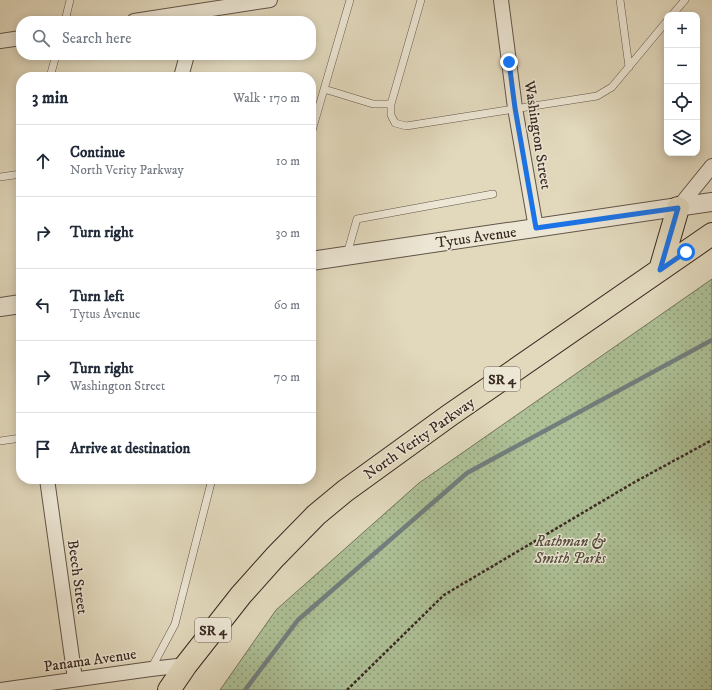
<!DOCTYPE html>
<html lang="en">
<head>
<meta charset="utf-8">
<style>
  :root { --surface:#fff; --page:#f2f2f3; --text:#1f2937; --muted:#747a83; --line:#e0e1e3 }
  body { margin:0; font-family:"IM FELL DW Pica",serif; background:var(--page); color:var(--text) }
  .controls { position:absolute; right:12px; top:12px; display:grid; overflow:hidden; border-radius:8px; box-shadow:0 2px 10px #0003 }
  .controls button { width:36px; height:36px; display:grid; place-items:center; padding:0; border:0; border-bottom:1px solid var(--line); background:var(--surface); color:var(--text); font:20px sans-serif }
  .stop { position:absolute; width:12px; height:12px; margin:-9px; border:3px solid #1a73e8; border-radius:50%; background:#fff }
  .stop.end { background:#1a73e8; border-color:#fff; box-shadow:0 1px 4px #0008 }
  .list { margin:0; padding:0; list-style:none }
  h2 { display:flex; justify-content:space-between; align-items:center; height:52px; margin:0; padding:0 16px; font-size:17px }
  h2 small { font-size:13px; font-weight:400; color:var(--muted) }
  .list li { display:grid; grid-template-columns:26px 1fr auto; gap:12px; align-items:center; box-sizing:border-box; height:72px; padding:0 16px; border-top:1px solid var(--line) }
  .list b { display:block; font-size:15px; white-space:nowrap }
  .list p { margin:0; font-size:13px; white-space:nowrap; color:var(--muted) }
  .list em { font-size:13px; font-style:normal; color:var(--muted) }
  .icon { flex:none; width:22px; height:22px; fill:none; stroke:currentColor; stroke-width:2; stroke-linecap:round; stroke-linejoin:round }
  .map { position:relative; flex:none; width:712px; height:690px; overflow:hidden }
  .search { position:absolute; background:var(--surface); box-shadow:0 2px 10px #0003; left:16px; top:16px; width:300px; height:44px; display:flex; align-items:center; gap:10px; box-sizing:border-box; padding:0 14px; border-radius:16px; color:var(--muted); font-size:15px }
  .panel { position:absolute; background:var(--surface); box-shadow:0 2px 10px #0003; left:16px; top:72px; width:300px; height:412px; border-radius:16px }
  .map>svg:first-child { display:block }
  .park { fill:url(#park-dots); stroke:#72745c }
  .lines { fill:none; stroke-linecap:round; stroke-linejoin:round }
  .stream { stroke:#727e7e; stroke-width:4.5 }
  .service-casing { stroke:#625449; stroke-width:8 }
  .minor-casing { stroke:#625449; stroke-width:16 }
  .tertiary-casing { stroke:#625449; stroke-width:20 }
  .primary-casing { stroke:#382822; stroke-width:24 }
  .path { stroke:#382822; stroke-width:2.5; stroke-dasharray:3 2; stroke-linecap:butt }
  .service { stroke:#ece6d4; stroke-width:7 }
  .minor { stroke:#ece6d4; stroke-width:14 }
  .tertiary { stroke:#ece6d4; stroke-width:18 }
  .primary { stroke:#e2d9bd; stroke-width:22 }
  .route { stroke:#1a73e8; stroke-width:5 }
  .labels { text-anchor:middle; stroke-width:3; stroke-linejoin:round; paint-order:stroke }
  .shield { fill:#ece6d4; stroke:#6e6157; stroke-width:1 }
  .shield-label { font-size:14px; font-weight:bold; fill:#382822 }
  .street-label { font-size:15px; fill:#382822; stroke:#ece6d4 }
  .park-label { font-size:15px; font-style:italic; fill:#554e3f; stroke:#ece6d4 }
</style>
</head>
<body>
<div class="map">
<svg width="712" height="690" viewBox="0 0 712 690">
  <defs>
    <pattern id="park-dots" width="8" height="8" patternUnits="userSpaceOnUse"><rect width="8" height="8" fill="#adc096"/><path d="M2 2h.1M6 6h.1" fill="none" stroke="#8e9c7a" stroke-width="1.8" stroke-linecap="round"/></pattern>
  </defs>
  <rect width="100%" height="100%" fill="#e2d9bd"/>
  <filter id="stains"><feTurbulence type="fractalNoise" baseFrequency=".005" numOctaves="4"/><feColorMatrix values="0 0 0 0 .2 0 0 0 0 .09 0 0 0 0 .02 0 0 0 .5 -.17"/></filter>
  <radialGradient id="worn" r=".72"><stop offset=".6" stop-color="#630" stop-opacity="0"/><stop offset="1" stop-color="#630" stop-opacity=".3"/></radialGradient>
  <!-- park -->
  <path class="park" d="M712,279V690H220L276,610L419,483Z"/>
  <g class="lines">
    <!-- stream -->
    <path class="stream" d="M245,690L298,620L467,473L712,340"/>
    <!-- service casing -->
    <g class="service-casing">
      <path id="service" d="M421,0L391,104V115L395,123L406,126L597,96L612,87L667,21
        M620,0L629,67
        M672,15L685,0
        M65,21L70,0
        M50,77L56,55
        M324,89L373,104H391
        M311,134L350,0
        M0,177L21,174
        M347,254L357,219L493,194
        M0,441L21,438
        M151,669L175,624L212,479"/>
    </g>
    <!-- minor casing -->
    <g class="minor-casing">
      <path id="minor" d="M501,0L515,108L536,228
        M134,21L270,0
        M0,41L21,38
        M181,77L187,55
        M678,208L712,166
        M47,479L75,679
        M0,690L151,669L186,665"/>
    </g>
    <!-- tertiary casing -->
    <g class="tertiary-casing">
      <path id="tertiary" d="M311,261L712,202
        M0,307L21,304"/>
    </g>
    <!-- primary casing -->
    <g class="primary-casing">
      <path id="primary" d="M660,270L678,208
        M169,690L186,665L241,595L275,557L316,515L345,491L450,415L712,234"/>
    </g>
    <!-- path -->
    <path class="path" d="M347,690L444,595L633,483L712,440"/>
    <!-- service -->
    <use href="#service" class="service"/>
    <!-- minor -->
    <use href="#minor" class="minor"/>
    <!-- tertiary -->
    <use href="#tertiary" class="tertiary"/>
    <!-- primary -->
    <use href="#primary" class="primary"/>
  </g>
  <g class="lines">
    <!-- route -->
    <path class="route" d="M509,62L515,108L536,228L678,208L660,270L686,252"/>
  </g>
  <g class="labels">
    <!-- shield labels -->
    <g class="shield">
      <rect x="484" y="367" width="36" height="24" rx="3"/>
      <rect x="195" y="618" width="36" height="24" rx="3"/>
    </g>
    <g class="shield-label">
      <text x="502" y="384">SR 4</text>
      <text x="213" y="635">SR 4</text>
    </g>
    <!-- street labels -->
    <g class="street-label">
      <text transform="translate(538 135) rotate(81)" y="5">Washington Street</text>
      <text transform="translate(476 237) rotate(-8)" y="5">Tytus Avenue</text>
      <text transform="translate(419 438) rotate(-35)" y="5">North Verity Parkway</text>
      <text transform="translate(78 577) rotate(82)" y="5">Beech Street</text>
      <text transform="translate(90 660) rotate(-8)" y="5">Panama Avenue</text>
    </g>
    <!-- park labels -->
    <g class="park-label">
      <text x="570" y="546">Rathman &amp;<tspan x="570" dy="17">Smith Parks</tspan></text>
    </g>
  </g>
  <rect width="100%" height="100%" filter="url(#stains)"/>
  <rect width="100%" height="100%" fill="url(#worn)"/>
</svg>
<div class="controls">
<button>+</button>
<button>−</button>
<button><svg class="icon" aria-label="locate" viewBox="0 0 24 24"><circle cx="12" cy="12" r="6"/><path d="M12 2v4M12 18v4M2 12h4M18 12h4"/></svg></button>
<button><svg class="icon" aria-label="layers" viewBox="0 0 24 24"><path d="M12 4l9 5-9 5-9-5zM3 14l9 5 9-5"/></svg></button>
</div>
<div class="stop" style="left:686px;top:252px"></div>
<div class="stop end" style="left:509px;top:62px"></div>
<div class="search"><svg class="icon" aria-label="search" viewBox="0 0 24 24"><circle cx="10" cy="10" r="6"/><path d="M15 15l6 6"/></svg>Search here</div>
<section class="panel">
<h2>3 min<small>Walk · 170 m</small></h2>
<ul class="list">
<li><svg class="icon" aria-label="ahead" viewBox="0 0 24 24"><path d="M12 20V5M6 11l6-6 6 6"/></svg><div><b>Continue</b><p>North Verity Parkway</p></div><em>10 m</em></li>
<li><svg class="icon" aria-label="right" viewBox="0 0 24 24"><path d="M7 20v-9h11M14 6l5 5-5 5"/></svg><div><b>Turn right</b></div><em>30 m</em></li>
<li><svg class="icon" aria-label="left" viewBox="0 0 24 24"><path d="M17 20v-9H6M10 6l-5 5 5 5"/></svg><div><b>Turn left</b><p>Tytus Avenue</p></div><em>60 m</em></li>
<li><svg class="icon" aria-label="right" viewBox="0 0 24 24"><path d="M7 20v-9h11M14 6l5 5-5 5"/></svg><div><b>Turn right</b><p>Washington Street</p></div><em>70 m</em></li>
<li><svg class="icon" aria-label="arrive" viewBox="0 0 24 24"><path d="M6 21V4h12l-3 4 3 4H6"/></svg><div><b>Arrive at destination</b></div></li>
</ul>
</section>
</div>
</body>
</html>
